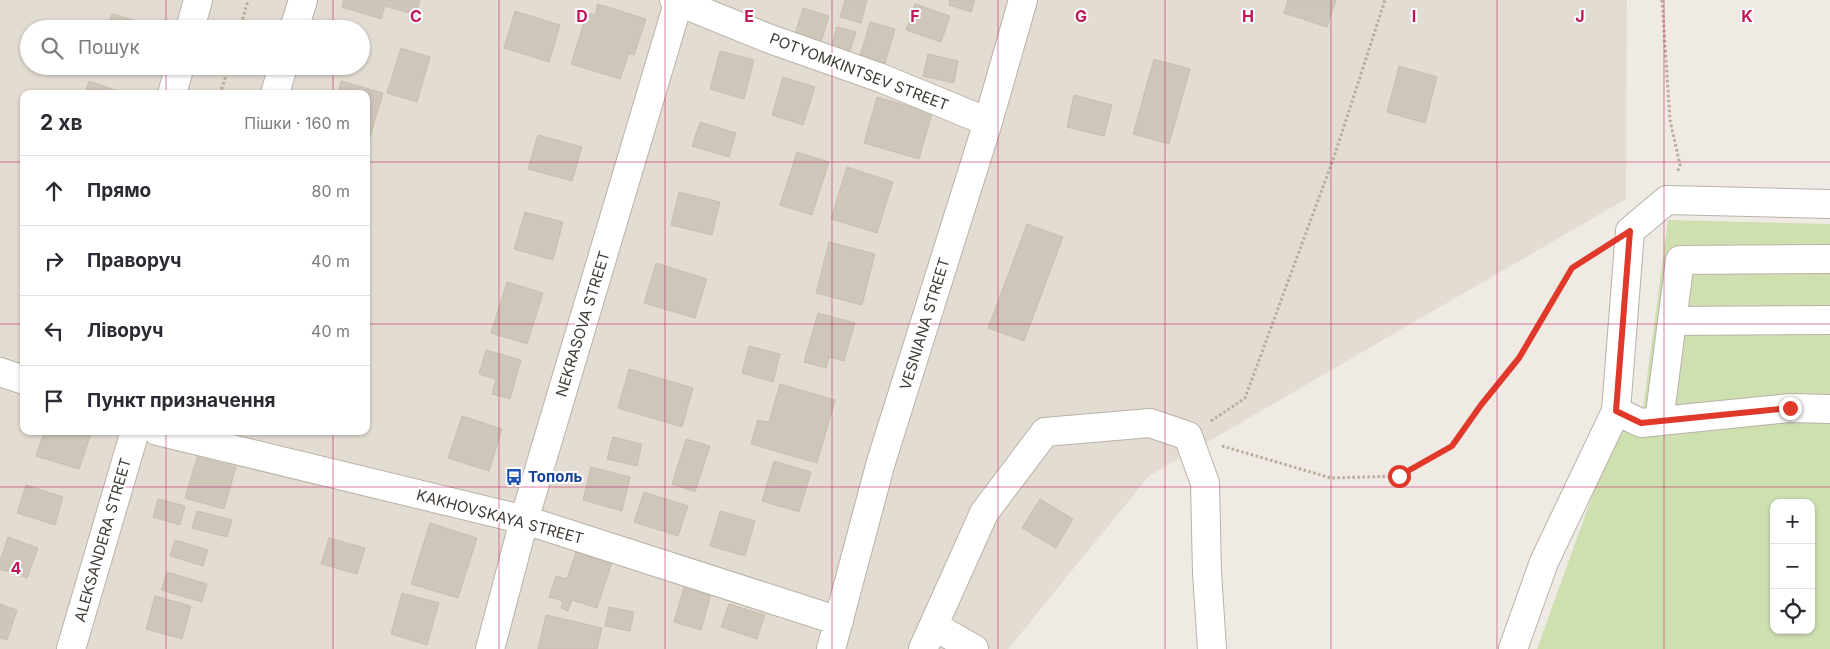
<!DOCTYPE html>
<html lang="uk">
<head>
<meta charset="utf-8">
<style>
  :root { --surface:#fff; --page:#f7f7f7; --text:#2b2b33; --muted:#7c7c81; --line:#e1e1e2 }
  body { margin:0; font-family:Inter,sans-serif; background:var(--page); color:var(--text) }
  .controls { position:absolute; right:15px; bottom:15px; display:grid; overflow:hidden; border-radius:10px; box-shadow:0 1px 4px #0004 }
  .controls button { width:45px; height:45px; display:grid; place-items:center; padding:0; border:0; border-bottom:1px solid var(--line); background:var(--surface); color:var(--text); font:25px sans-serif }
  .stop { position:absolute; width:15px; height:15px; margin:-11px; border:4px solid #e0392a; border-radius:50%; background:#fff }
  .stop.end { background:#e0392a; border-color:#fff; box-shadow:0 1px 5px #0008 }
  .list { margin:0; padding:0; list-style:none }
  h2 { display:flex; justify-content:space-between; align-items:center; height:65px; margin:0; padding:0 20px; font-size:21px }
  h2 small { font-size:16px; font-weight:400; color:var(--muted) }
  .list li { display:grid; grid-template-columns:32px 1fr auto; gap:15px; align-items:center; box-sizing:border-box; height:70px; padding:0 20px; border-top:1px solid var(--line) }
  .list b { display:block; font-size:19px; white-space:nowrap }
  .list em { font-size:16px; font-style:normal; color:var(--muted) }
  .icon { flex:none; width:28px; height:28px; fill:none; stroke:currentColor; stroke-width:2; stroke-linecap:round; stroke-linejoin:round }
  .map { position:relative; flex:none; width:1830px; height:649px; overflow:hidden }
  .search { position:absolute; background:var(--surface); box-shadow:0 1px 4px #0004; left:20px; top:20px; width:350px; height:55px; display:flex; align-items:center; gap:12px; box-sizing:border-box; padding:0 18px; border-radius:28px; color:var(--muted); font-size:19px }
  .panel { position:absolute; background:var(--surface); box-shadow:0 1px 4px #0004; left:20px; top:90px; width:350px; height:345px; border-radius:10px }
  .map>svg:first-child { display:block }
  .residential { fill:#e3dcd2; fill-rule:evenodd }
  .green { fill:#cedfb0; fill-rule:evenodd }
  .building { fill:#cfc6ba; stroke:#c9bdaf }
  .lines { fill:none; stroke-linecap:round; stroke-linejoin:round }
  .minor-casing { stroke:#b9b2a7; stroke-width:30 }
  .path { stroke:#b9ac9a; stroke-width:3; stroke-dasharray:2.5 2.5; stroke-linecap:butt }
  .minor { stroke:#fff; stroke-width:28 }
  .route { stroke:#e0392a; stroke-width:6 }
  .grid { fill:none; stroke:#c2185b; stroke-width:1; stroke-opacity:0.55 }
  .labels { text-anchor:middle; stroke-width:4; stroke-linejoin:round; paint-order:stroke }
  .street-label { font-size:15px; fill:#403b34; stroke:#fff }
  .transit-label { font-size:15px; font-weight:bold; fill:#164399; stroke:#fff; text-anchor:start }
  .grid-label { font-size:16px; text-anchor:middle; font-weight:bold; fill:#c2185b; stroke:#fff; stroke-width:4; stroke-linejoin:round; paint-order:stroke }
</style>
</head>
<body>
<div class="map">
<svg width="1830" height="649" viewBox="0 0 1830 649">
  <rect width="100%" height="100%" fill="#efebe4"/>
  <!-- residential -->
  <path class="residential" d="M0,0H1627L1626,199L1149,476L1008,649H0ZM29,29H361V66H29ZM24,94H366V431H24Z"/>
  <!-- green -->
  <path class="green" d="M1668,220L1830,224V649H1537L1617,427L1641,423ZM1774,503H1811V630H1774Z"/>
  <!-- building -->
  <path class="building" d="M344,0H420L416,15L385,6L381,19L342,7Z
    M845,0H867L861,23L840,17Z
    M950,0H975L971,12L949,5Z
    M1288,0H1336L1327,27L1284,13Z
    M598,4L646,19L634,55L629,53L620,79L571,64L587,13L595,15Z
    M915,4L950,16L941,42L906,30Z
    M803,8L829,16L821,42L795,34Z
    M515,11L560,25L549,62L504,48Z
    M112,14L147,24L146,29H107Z
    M870,22L895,29L885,63L860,56Z
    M837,27L856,32L849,53L831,48Z
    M401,48L430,57L417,102L387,93Z
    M720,51L754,60L744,99L710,89Z
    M928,54L958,61L954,83L923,76Z
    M1154,59L1190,69L1169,144L1133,134Z
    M1399,66L1437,77L1425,123L1387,112Z
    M783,77L815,87L803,125L772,115Z
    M89,81L123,93V94H85Z
    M341,81L383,93L370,137L366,136V94H338Z
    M1074,95L1112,105L1104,136L1067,127Z
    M877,97L932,113L919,159L864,143Z
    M700,122L736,133L729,157L692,146Z
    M538,135L582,147L572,181L528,169Z
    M797,152L829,162L812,215L780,205Z
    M847,167L893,182L877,233L831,219Z
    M679,192L720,202L712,235L671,225Z
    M525,212L563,222L553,260L514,249Z
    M1027,224L1063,237L1024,341L988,328Z
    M829,242L875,254L862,305L816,293Z
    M656,263L707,279L695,318L644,303Z
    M507,282L543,293L527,344L491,333Z
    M818,313L855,323L844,361L829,357L826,368L804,362Z
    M749,346L780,354L773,382L742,373Z
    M486,350L521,360L510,399L492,394L496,379L479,374Z
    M629,369L693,388L682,427L618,408Z
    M780,384L835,400L817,463L751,444L758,420L769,422Z
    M462,416L502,429L489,471L448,458Z
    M44,431H92L79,469L36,456Z
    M613,437L642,444L637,466L607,459Z
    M686,439L710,446L695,492L672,484Z
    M197,457L236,467L224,509L185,498Z
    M774,461L811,472L799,512L762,501Z
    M591,467L630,477L622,511L583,500Z
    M26,485L63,497L55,525L17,513Z
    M644,492L688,506L678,536L634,522Z
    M158,499L185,506L180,525L153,517Z
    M1040,499L1073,519L1056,548L1022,528Z
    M197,511L232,520L227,537L192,528Z
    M720,511L755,521L745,556L710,546Z
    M430,523L477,538L458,598L411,584Z
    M8,537L38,548L27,578L0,569V561Z
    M329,538L365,548L357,574L321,564Z
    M175,540L208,550L203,566L170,556Z
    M595,551L614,556L597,608L572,600L568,611L561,608L563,601L549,597L556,576L567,579L576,552L593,558Z
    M167,572L207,584L202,602L161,590Z
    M685,584L712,591L701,630L674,622Z
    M402,593L439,603L427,645L391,634Z
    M155,596L191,606L182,639L146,629Z
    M0,604L17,610L7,640L0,638Z
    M729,604L765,615L757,639L721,627Z
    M609,607L634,612L630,631L605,626Z
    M546,615L602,628L597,649H538Z"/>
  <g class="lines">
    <!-- minor casing -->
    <g class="minor-casing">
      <path id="minor" d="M674,0L770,39L881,78L988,122
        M190,29L198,0
        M294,29L303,0
        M172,94L180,66
        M275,94L283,66
        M1672,321L1830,320
        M0,372L24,380
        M1616,411L1641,423L1790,408L1830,409
        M1659,421L1680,260L1830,259
        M157,431L525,520L839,621
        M934,626L974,649
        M71,649L135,431
        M490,649L525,517L679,0
        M831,649L881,462L988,122L1023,0
        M923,649L984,513L1045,432L1150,423L1188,436L1205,483L1207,572L1212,649
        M1513,649L1544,562L1616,411L1630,231L1667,200L1830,204"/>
    </g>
    <!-- path -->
    <path class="path" d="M1662,0L1670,120L1680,165L1677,173
      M240,29L248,0
      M220,94L229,66
      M1211,421L1245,398L1334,157L1385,0
      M1222,446L1331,478L1399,476L1452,446L1481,405L1519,358L1572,268L1600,250"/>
    <!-- minor -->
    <use href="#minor" class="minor"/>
  </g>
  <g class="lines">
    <!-- route -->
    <path class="route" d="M1399,476L1452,446L1481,405L1519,358L1572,268L1630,231L1616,411L1641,423L1790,408"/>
  </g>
  <!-- grid -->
  <path class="grid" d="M166,0V29M333,0V29M499,0V649M665,0V649M832,0V649M998,0V649M1165,0V649M1331,0V649M1497,0V649M1664,0V649M166,66V94M333,66V94M0,162H24M366,162H1830M0,324H24M366,324H1830M166,431V649M333,431V649M0,487H1830"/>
  <!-- icons -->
  <defs>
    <g id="bus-bare" transform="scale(1.35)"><path d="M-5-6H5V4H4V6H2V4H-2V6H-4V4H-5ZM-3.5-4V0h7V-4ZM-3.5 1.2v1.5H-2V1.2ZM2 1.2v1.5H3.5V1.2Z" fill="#1a4fb4" stroke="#fff" stroke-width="2.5" paint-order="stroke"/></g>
  </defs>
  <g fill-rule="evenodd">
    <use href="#bus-bare" x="514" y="477"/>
  </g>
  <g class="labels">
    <!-- street labels -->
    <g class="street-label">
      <text transform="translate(859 72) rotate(21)" y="5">POTYOMKINTSEV STREET</text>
      <text transform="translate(583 324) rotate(-73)" y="5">NEKRASOVA STREET</text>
      <text transform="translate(925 324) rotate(-73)" y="5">VESNIANA STREET</text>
      <text transform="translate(500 517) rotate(15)" y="5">KAKHOVSKAYA STREET</text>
      <text transform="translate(103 540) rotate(-74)" y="5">ALEKSANDERA STREET</text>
    </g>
    <!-- transit labels -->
    <g class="transit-label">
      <text x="528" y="482">Тополь</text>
    </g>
  </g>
  <g class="grid-label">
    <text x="416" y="22">C</text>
    <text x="582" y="22">D</text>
    <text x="749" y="22">E</text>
    <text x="915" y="22">F</text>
    <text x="1081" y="22">G</text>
    <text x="1248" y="22">H</text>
    <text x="1414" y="22">I</text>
    <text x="1580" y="22">J</text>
    <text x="1747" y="22">K</text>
    <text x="16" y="574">4</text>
  </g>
</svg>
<div class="controls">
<button>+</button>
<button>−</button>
<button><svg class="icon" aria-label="locate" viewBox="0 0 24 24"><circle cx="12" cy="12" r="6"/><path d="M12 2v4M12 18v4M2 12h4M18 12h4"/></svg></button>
</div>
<div class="stop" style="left:1399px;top:476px"></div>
<div class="stop end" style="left:1790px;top:408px"></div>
<div class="search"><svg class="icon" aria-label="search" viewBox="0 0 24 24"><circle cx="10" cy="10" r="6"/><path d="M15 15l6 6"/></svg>Пошук</div>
<section class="panel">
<h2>2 хв<small>Пішки · 160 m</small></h2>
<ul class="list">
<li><svg class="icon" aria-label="ahead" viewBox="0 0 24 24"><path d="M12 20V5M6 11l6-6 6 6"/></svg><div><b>Прямо</b></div><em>80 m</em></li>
<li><svg class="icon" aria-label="right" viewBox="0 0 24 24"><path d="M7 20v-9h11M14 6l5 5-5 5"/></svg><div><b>Праворуч</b></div><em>40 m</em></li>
<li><svg class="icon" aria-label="left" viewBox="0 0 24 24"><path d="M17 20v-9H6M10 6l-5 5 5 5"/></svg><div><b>Ліворуч</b></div><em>40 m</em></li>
<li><svg class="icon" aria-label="arrive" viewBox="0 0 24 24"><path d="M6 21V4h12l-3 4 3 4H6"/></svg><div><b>Пункт призначення</b></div></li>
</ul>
</section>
</div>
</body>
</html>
